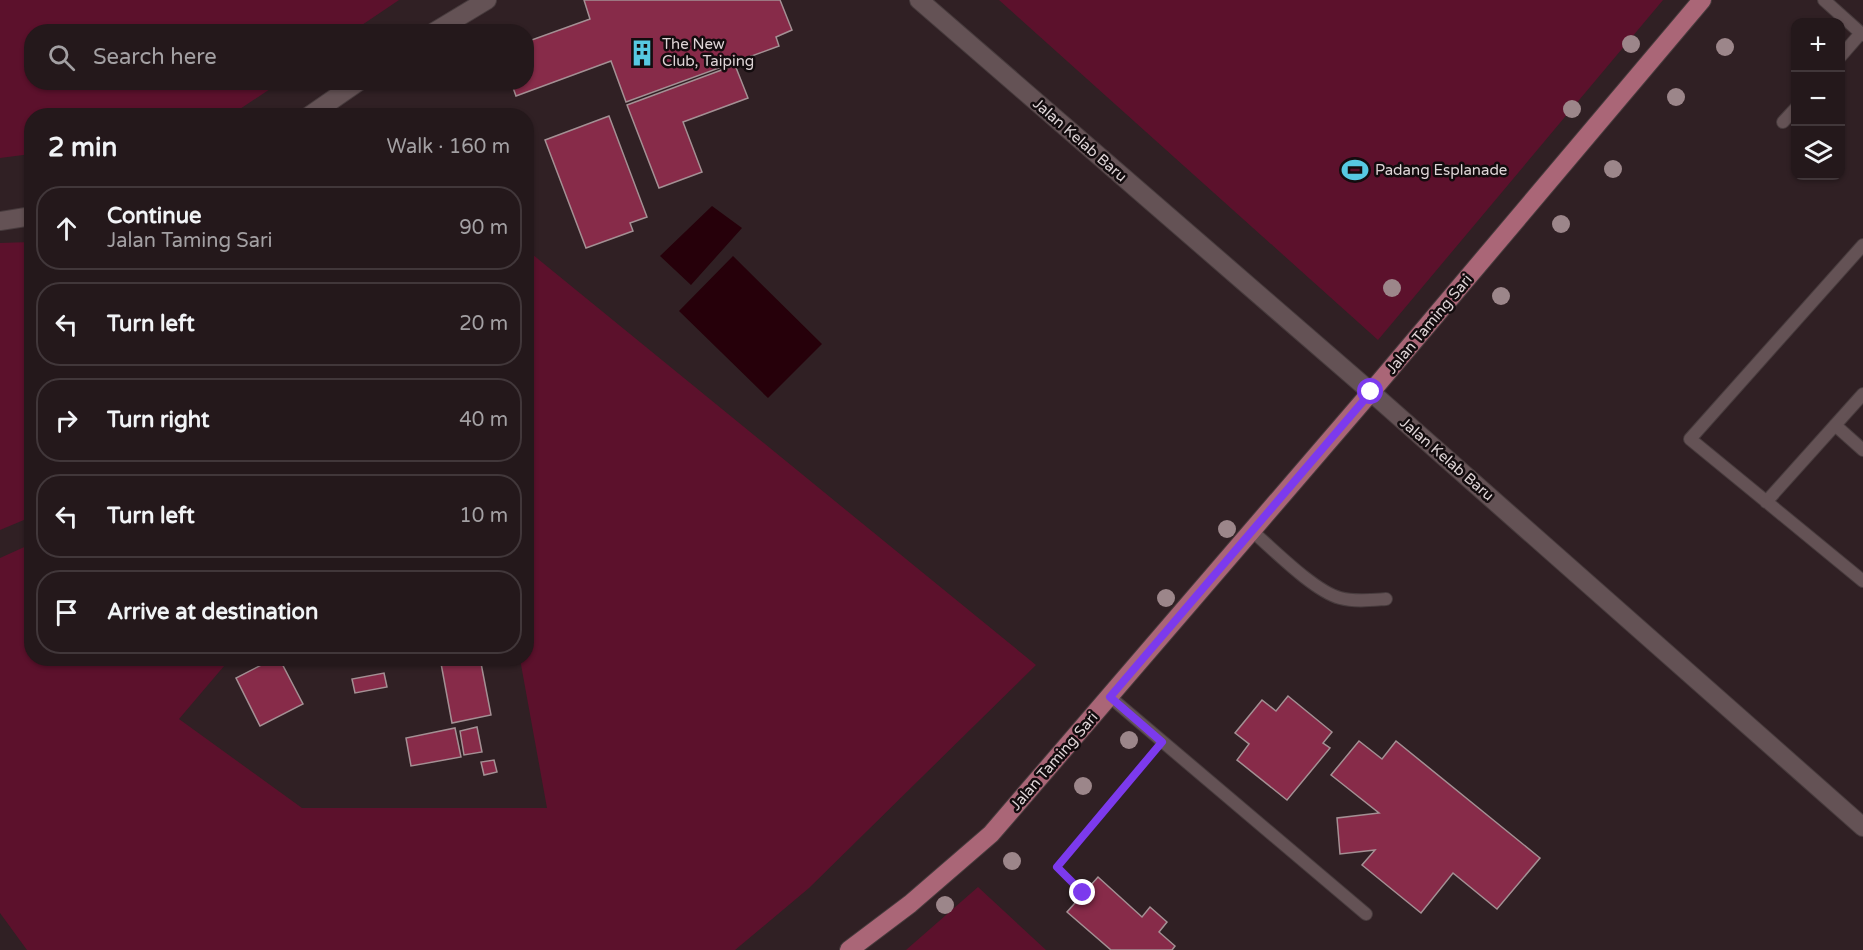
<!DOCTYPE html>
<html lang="en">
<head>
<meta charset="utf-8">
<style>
  :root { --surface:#24181b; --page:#302528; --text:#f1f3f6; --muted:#a3a0a3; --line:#41373a }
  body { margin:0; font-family:"Varela Round",sans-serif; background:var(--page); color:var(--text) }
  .controls { position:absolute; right:18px; top:18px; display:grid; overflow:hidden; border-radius:12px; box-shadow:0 2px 4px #0004 }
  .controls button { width:54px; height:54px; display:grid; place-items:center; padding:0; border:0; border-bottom:2px solid var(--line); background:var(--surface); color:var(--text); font:30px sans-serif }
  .stop { position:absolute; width:18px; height:18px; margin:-14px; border:4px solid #7c3aed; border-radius:50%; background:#fff }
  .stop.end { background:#7c3aed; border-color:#fff; box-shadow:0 2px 6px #0008 }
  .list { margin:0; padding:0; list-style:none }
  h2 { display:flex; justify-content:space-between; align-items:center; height:78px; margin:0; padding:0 24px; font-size:26px }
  h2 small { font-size:20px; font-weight:400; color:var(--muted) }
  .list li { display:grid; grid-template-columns:39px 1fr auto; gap:18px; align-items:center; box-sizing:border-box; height:84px; margin:0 12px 12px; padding:0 12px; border:2px solid var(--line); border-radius:24px }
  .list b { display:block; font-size:22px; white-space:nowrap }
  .list p { margin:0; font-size:20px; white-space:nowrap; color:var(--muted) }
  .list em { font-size:20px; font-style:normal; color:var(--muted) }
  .icon { flex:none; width:33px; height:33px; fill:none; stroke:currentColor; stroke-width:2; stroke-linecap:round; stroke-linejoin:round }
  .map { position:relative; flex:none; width:1863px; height:950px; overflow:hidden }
  .search { position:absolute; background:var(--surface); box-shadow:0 2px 4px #0004; left:24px; top:24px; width:510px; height:66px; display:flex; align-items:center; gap:15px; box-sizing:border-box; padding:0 21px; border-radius:24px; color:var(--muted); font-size:22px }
  .panel { position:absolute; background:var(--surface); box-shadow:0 2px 4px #0004; left:24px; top:108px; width:510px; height:558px; border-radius:24px }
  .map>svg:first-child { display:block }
  .green { fill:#5c112c }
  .water { fill:#26000a }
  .building { fill:#872b49; stroke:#a49094; stroke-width:1.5 }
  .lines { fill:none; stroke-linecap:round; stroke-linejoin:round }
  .service-casing { stroke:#473b3d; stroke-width:14 }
  .minor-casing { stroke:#473b3d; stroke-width:20 }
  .primary-casing { stroke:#473b3d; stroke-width:20 }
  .path { stroke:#908386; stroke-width:4; stroke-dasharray:3 4.5; stroke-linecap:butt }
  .service { stroke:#645255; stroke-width:12 }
  .minor { stroke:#645255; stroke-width:18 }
  .primary { stroke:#a67; stroke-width:18 }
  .tree { fill:#9c868a }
  .route { stroke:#7c3aed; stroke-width:8 }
  .labels { text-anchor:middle; stroke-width:5; stroke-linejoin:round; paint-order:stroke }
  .poi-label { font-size:15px; fill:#dfd5d7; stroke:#130c0e; text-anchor:start }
  .street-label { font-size:15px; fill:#dfd5d7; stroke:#130c0e }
</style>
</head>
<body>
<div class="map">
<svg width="1863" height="950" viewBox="0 0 1863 950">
  <rect width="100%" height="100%" fill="#302024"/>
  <!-- green -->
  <path class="green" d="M0,0H399L353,31L32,32V82L279,83L231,115L32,116L31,154L0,158Z
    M999,0H1663L1378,340Z
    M31,242V517L0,530V243Z
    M527,250L1036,665L809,888L735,950H27L0,913V558L31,544L32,658L230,659L179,719L302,808H547L520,659L526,658Z
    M978,887L1046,950H906Z"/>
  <!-- water -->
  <path class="water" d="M712,206L742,228L691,285L660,256Z
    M733,256L822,344L768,398L679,311Z"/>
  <!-- building -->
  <path class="building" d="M584,0H780L792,30L776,37L779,46L626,102L611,61L516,96L511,82H526V42L590,19Z
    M735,65L748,98L683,122L702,172L659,188L627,105Z
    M609,116L647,217L630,223L633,231L586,248L545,140Z
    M275,658H279L303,704L260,726L236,678Z
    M440,658H480L491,715L452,723Z
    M384,673L387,687L355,693L352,679Z
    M1288,696L1332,732L1323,743L1330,748L1287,800L1237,760L1249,744L1235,733L1262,700L1276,711Z
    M477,727L482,752L464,755L460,731Z
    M455,728L461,757L411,766L406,738Z
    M1359,741L1382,759L1396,741L1540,858L1497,909L1453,873L1421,913L1362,865L1375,850L1340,854L1337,818L1379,813L1331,775Z
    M494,760L497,772L484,775L481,762Z
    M1098,877L1142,917L1150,907L1167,922L1159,932L1175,946L1172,950H1111L1067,912Z"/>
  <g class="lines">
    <!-- service casing -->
    <g class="service-casing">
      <path id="service" d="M1824,0L1863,35
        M1840,57L1861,33
        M1783,122L1796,108
        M1863,245L1690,439L1863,581
        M1835,425L1863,450
        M1766,502L1863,394
        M1252,531C1274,550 1314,591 1340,598C1355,602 1372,600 1386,599
        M1110,697L1366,914"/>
    </g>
    <!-- minor casing -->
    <g class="minor-casing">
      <path id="minor" d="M919,0L1371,392L1863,827
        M434,32L487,0
        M309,116L358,82
        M0,221L32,216"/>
    </g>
    <!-- primary casing -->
    <g class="primary-casing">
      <path id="primary" d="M849,950L910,904L991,834L1371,392L1702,0"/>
    </g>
    <!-- path -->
    <path class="path" d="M1083,893L1057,867L1150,756"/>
    <!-- service -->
    <use href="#service" class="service"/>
    <!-- minor -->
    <use href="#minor" class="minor"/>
    <!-- primary -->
    <use href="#primary" class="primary"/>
  </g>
  <!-- trees -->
  <g class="tree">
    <circle cx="1631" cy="44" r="9"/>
    <circle cx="1725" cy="47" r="9"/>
    <circle cx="1676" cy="97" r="9"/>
    <circle cx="1572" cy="109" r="9"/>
    <circle cx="1613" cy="169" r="9"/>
    <circle cx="1561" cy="224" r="9"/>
    <circle cx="1392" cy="288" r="9"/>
    <circle cx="1501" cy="296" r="9"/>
    <circle cx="1227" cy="529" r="9"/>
    <circle cx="1166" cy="598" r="9"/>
    <circle cx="1129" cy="740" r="9"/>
    <circle cx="1083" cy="786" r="9"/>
    <circle cx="1012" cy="861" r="9"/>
    <circle cx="945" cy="905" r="9"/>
  </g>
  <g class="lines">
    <!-- route -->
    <path class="route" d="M1083,893L1057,867L1162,742L1110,697L1371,392"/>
  </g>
  <!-- icons -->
  <defs>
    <g id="building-bare" transform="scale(2.07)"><path d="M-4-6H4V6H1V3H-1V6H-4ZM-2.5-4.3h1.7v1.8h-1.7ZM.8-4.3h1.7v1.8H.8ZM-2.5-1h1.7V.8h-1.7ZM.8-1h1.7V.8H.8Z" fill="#57c9e2" stroke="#130c0e" stroke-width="2.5" paint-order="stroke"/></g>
    <g id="stadium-bare" transform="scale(2.07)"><path d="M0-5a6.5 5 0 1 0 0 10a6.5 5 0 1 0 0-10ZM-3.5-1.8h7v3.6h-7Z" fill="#57c9e2" stroke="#130c0e" stroke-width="2.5" paint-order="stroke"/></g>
  </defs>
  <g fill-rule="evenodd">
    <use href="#building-bare" x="642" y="53"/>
    <use href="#stadium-bare" x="1355" y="170"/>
  </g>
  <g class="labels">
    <!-- poi labels -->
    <g class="poi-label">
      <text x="662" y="49">The New<tspan x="662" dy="17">Club, Taiping</tspan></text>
      <text x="1375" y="175">Padang Esplanade</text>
    </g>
    <!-- street labels -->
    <g class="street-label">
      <text transform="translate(1080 140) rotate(41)" y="5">Jalan Kelab Baru</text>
      <text transform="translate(1429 324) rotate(-50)" y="5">Jalan Taming Sari</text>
      <text transform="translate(1447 459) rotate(41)" y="5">Jalan Kelab Baru</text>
      <text transform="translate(1054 761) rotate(-49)" y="5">Jalan Taming Sari</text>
    </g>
  </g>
</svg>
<div class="controls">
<button>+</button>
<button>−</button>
<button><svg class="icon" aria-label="layers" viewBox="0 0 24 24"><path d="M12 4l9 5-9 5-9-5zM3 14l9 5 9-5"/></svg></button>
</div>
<div class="stop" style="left:1371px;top:392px"></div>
<div class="stop end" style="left:1083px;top:893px"></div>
<div class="search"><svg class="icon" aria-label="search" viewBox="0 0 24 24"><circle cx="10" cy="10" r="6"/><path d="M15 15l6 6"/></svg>Search here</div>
<section class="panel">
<h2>2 min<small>Walk · 160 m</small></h2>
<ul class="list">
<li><svg class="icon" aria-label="ahead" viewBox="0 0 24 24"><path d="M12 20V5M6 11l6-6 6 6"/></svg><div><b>Continue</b><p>Jalan Taming Sari</p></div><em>90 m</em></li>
<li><svg class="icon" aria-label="left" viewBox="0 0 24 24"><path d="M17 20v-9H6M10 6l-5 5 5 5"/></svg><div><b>Turn left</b></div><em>20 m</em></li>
<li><svg class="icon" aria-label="right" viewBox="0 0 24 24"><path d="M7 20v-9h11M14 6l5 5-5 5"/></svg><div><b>Turn right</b></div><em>40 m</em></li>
<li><svg class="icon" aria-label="left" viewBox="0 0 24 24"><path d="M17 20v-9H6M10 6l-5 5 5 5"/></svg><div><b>Turn left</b></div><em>10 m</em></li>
<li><svg class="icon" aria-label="arrive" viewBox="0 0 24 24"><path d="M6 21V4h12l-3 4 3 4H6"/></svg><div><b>Arrive at destination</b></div></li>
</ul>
</section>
</div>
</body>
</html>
